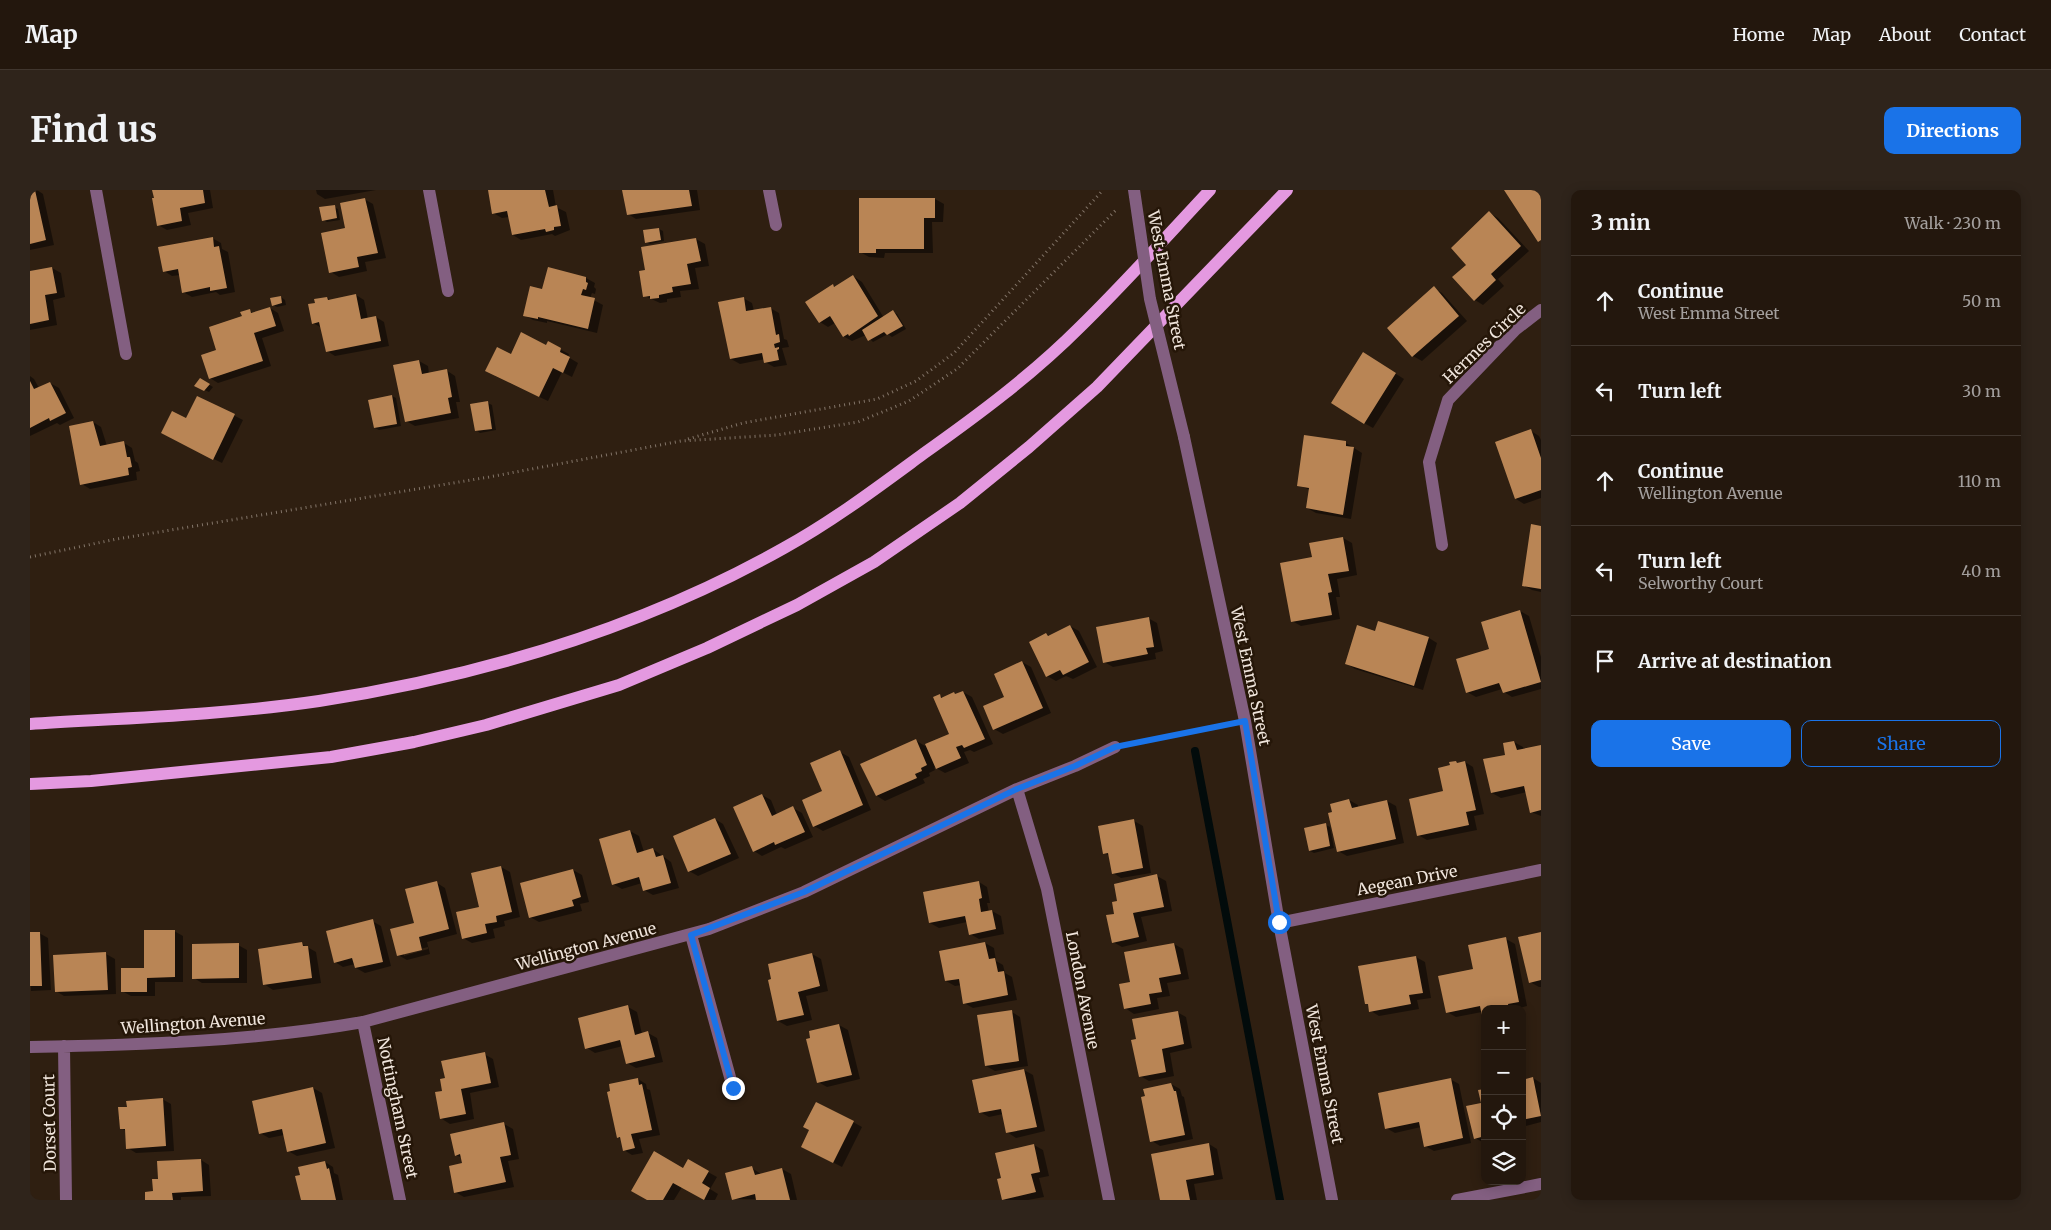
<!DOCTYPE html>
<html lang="en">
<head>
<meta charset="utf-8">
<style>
  :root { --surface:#23170d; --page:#2f241b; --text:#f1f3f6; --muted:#a39f9d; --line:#40362e; --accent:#1a73e8 }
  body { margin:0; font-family:Merriweather,serif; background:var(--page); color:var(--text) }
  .controls { position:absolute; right:15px; bottom:15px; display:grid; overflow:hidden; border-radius:10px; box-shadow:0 2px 12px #0003 }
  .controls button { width:45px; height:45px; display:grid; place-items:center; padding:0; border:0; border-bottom:1px solid var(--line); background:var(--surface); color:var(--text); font:25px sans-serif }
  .stop { position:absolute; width:15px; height:15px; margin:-11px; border:4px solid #1a73e8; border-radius:50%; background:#fff }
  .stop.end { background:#1a73e8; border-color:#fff; box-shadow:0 1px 5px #0008 }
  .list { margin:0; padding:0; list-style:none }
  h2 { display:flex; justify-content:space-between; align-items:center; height:65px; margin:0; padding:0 20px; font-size:21px }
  h2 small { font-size:16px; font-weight:400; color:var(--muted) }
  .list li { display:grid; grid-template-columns:32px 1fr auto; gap:15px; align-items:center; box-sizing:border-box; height:90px; padding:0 20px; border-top:1px solid var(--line) }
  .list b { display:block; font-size:19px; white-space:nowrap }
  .list p { margin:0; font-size:16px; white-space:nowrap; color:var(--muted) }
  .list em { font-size:16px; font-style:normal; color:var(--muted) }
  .actions { display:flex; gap:10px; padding:15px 20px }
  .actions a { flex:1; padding:11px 0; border:1px solid var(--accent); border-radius:10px; text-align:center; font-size:18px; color:var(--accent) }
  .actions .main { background:var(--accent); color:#fff }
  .icon { flex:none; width:28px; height:28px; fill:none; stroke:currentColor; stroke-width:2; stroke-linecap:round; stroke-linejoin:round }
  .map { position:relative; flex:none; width:1511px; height:1010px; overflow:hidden; border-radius:10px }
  header { display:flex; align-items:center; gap:30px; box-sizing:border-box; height:70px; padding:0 25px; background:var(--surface); border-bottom:1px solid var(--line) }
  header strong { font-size:24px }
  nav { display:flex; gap:28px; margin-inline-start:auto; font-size:18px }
  .intro { display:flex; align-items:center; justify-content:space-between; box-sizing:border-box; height:120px; padding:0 30px }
  h1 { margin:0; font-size:35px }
  .button { padding:12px 22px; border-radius:10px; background:var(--accent); color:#fff; font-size:18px; font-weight:700 }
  main { display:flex; gap:30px; padding:0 30px }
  aside { flex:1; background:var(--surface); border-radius:10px; box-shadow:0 2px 12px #0003 }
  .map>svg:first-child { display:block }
  .shadow { fill:#0007; fill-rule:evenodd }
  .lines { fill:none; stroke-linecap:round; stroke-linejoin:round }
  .stream { stroke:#020b0b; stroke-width:8 }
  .building { fill:#b98555 }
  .path { stroke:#837569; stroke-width:3; stroke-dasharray:1 4; stroke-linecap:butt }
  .minor { stroke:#835f81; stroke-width:12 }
  .major { stroke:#e499e0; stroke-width:12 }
  .minor-bridge { stroke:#835f81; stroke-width:12 }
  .route { stroke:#1a73e8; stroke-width:6 }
  .labels { text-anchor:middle; stroke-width:5; stroke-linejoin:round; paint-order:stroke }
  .street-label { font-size:16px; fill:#f0e5dc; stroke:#251608 }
</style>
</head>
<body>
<header>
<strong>Map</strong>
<nav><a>Home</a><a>Map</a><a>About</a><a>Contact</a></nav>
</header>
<div class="intro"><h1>Find us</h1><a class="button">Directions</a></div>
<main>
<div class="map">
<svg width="1511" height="1010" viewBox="0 0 1511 1010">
  <rect width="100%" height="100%" fill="#2f1f11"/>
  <!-- shadow -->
  <path class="shadow" d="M0,0H7L13,4L24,55L0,60Z
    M123,0H180L183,18L158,23L161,35L137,40L128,35Z
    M286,0H346L295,9L287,4Z
    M459,0H523L526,17L536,22L540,40L525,46L522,44L491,50L483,45L479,27L472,28L463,23Z
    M593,0H667L670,20L606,29L598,24Z
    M334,9L343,14L356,68L335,72L337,81L309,87L301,82L316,39Z
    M830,9H905L914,14L913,32H902L903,63H855L854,68L839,67L830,62Z
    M304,17L308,19L310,30L297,32L293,30Z
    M1460,23L1468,28L1499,61L1468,89L1474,96L1453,115L1445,110L1438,75Z
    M629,39L633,41L634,51L620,54L616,52Z
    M182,48L191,53L192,59L198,62L205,102L190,105L186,102L162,107L153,102L150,85L142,86L134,81Z
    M666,49L675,54L679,76L665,78L669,99L650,101L651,107L637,109V112L630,113L615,106L617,81Z
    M22,78L31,83L35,107L23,110L27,135L0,140V83Z
    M823,86L832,92L854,128L863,122L867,124L876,139L862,147L858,144L843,152L836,145L822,151L813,146L805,133L798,137L790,132L803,96L806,97Z
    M556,88L565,93L564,97L566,99L565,104L562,103L560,108L573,115L567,143L517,131V133L503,130L494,125L513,100Z
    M1404,98L1412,103L1437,131L1392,171L1383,166L1358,138Z
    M326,105L334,110L338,129L346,127L354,132L359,156L305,166L297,161L292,138L283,133L286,114L297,108L301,110Z
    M251,107L255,110L256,115L247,117L243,115Z
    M713,108L722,113L724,121L740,118L749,123L754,149L757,150L759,157L752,158L757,175L744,177L735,172V169L710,174L701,169Z
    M240,118L248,123L254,141L232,148L241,176L188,193L180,188L187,161L213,127L219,121L224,123Z
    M518,153L539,164L538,167L548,173L542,187L532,182L518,211L465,186L481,166L517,156Z
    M1342,169L1374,189L1343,238L1334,233Z
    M389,171L398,176L399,184L416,180L425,186L430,212H426L429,228L385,236L376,231Z
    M0,186L4,189L9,198L20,193L29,198L44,228L30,235L27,233L0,246Z
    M171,190L183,197L179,202L166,196Z
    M362,206L366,208L371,236L349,240L345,238L340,211Z
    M167,207L213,230L192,273L141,248L157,229Z
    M458,213L462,215L466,240L450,243L446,240Z
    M63,232L71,237L77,256L94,253L102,258L105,271L108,273L110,281L106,282L107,290L60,299L52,294Z
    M1501,241L1509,246L1511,250V308L1494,314L1486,309Z
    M1276,246L1316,253L1332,263L1321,329L1286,323L1277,318L1280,300L1268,295Z
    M1511,337V402L1502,400L1493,395Z
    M1313,348L1322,353L1327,385L1307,389L1310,407H1306L1310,429L1271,436L1262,431L1284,368Z
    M1490,421L1499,426L1511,467V499L1482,507L1474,502L1472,499L1446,507L1437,502L1461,460Z
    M1118,428L1127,433L1133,461L1125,463L1126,469L1083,477L1074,472Z
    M1349,432L1399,448L1407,453L1393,500L1325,479L1317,474L1346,442Z
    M1040,436L1049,441L1067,477L1043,489L1036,486L1026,491L1017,486L1016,444L1020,446Z
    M992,472L1001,477L1021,523L973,544L964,539L976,508Z
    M933,502L942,507L963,554L944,562L940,560L934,562L939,573L915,583L904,577L905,580L899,583L900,586L893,589L895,593L855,611L847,606L885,550L895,556L921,544L910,506L914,508Z
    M1484,552L1493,557L1494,560L1511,556V626L1501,622L1497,602L1471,608L1462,603Z
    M810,562L819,567L841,620L793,641L784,636L794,602Z
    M1435,572L1443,577L1454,624L1444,626L1447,640L1397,650L1388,645L1414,602L1421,574Z
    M732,605L741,610L747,625L763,618L772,623L783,647L755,659L751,657L732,666L724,661Z
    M1319,610L1328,615V618L1357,611L1366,616L1374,653L1317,666L1308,661L1303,622Z
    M685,629L693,634L709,668L668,686L659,681Z
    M1104,631L1113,636L1121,683L1091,688L1083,683L1080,666L1074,663Z
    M1296,635L1300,637L1304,658L1284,663L1280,661Z
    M600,641L609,646L614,662L623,659L641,672L649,698L623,705L614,700L612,693L592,699L583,694Z
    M471,677L480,682L490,727L474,731L475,736L463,739L465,748L442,753L433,748Z
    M543,680L552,685L559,712L550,714L552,721L509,732L500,727Z
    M1127,686L1136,691L1142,721L1111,727L1117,751L1092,757L1083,752L1086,725Z
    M949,692L957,697L960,713H957L959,722L962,721L971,726L974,744L949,749L940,744L937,732L909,738L900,733Z
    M407,693L415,698L427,744L397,752L400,764L377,770L368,765ZM398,757V759L374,766V763Z
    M342,731L351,736L361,776L335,783L326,778L325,774L313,777L305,772Z
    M144,741L153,746V792H125V806H101L92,801L115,779Z
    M9,743L18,748L21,800L1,801L0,744Z
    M1511,743V797H1509L1500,792Z
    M1476,749L1485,754L1497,816L1486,819H1455V832L1452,822L1426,827L1417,822L1444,780Z
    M955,753L964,758L966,771L973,775L975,783L982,787L987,810L943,818L934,813L931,795L925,796L916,791Z
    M272,754L286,762L291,793L243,800L234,794Z
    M1144,754L1153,759L1159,789L1137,793L1140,806L1127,808L1129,819L1104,824L1095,818L1102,793Z
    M208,755L217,760V793H172L164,788Z
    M76,764L85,769L86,804L34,806L26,801Z
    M782,764L791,769L798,801L776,806L782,830L757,836L748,831Z
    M1386,767L1395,772L1401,808L1387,810L1389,819L1349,826L1341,821L1340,815L1336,813Z
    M598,817L607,822L612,844L618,843L627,848L633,872L606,878L597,873L593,856L565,863L557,858Z
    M982,822L990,827L998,876L965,881L956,876Z
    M1147,822L1156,827L1162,858L1140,863L1144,886L1119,891L1110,886Z
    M809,835L818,840L830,889L797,897L788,892Z
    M454,864L463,869L469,897L440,903L444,929L420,934L412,929L413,902L417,889Z
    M994,880L1003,885L1015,941L986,948L977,942L973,924L959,927L950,922Z
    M1503,888L1511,893V932L1492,937V891Z
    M608,889L616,894L617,899L620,900L630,945L609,949L613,963L602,965L594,960L591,949L588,947Z
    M1420,889L1429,894L1441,953L1404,961L1395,956L1391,937L1365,943L1356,938Z
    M1141,894L1150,899L1152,906L1154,907L1163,949L1130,956L1122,951Z
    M283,898L292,903L305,958L267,966L258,961L254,945L239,948L230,943Z
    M1455,900V953H1454L1445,948Z
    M132,909L141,914L144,961L106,963L98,958L96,941L91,938L98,918Z
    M823,932L832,937L812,977L781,961Z
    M474,934L483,939L489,969L478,971L484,997L434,1007L425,1002L433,974L432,968L426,965Z
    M1179,954L1187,959L1193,989L1164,994L1167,1010H1131Z
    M1004,955L1013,960L1019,986L1009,988L1014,1007L998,1010H975L973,1009L972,989Z
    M171,970L179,975L181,1006L151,1007V1010H116L124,1002L130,990Z
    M658,971L687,987L680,999L688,1004L685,1010H675L652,997L644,1010H619L653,979Z
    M295,972L303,977L304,983L308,985L313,1010H272Z
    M722,978L731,984L752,979L761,984L767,1010L704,1009Z"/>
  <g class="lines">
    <!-- stream -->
    <path class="stream" d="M1165,561L1250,1010"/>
  </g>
  <!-- building -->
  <path class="building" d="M0,0H5L16,50L0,54Z
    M122,0H173L175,13L150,18L152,31L127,36L122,8H124Z
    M458,0H515L519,17L527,15L531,36L524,37V40L516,42L515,39L482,45L477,21L462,24Z
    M592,0H659L662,16L597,25Z
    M1474,0H1511V50L1508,52Z
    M335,8L348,63L327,67L329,77L299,83L291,43L315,38L310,13Z
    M829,8H905V28H894V59H846V63H829Z
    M305,15L307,28L292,31L289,17Z
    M1459,21L1491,56L1461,84L1466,90L1444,111L1422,87L1436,75L1421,58Z
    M629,38L631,50L615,53L613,40Z
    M183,47L184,57L189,56L197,98L180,101V97L152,103L148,79L133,82L128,57Z
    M666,48L671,71L657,74L661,94L642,97L643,102L629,105V108L620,109V106L613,107L609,81L615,80L611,57Z
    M22,77L27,103L15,105L19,130L0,134V81Z
    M518,77L556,87V92L558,93L556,100L553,99L551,105L565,108L558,139L508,127V129L493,126L500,96L512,99Z
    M823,85L848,126L819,146L818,144L813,147L800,126L789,133L775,112L803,94L804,97Z
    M1404,96L1429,126L1382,167L1357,138Z
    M326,104L331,129L346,126L351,151L296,162L289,132L282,134L278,114L285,113L284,109L297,107L298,110Z
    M251,106L252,113L242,116L240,108Z
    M714,107L716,121L741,117L746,145L749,144L750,152L744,154L745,158L749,157V159L747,160L749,170L734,173L732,163L700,169L688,112Z
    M240,117L246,136L224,143L233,171L179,189L171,165L186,160L179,137L212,126L210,122L220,119L221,123Z
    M863,120L873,136L857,145L854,142L838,151L832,140Z
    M491,142L516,155L518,151L531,158L530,162L540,167L533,183L523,178L509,207L455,181L467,157L481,164Z
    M1333,162L1366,183L1334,234L1301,213Z
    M389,170L392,184L417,179L422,207L418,208L421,223L375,232L363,175Z
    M170,188L180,194L174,201L164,196Z
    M0,191L4,199L20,192L36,223L20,231L19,228L0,238Z
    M362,205L367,234L344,238L338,210Z
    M167,206L205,224L183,270L131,243L142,221L156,228Z
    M458,211L462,239L445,241L440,214Z
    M63,231L70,256L94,251L97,267H100L102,277L98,278L99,285L50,295L39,236Z
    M1501,239L1511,268V300L1485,309L1465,252Z
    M1274,245L1316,251V256L1324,257L1313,325L1276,318L1279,298L1267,296Z
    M1501,334L1511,336V399L1492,396Z
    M1313,347L1319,381L1298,384L1302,402L1298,403L1302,425L1261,432L1250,373L1282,367L1279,353Z
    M1490,420L1511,492L1473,503L1469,493L1436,503L1426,469L1459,459L1451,432Z
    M1119,427L1124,457L1116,458L1118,464L1073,473L1066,437Z
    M1348,431L1399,447L1384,496L1315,474L1327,435L1345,441Z
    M1040,435L1059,472L1033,485L1030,480L1016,487L999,452L1016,443L1018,446Z
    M992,471L1013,518L963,540L953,516L974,507L964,484Z
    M933,501L955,549L934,558L932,555L926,557L931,568L906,579L895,554L919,544L903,507L910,504L911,508L924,502L925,504Z
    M886,549L897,575L891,578L892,581L885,584L887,588L846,606L830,574Z
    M1484,551L1487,560L1511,555V620L1500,623L1494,596L1461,603L1453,569L1475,565L1473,553Z
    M810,560L833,615L783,637L772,610L792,601L780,573Z
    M1426,571L1427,573L1435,571L1446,620L1436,622L1439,635L1387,646L1379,609L1413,601L1408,578L1420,575L1419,572Z
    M732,604L742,626L763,616L775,642L745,655L744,652L723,662L703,617Z
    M1319,609L1322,618L1357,610L1366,649L1307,662L1298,623L1302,622L1300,614Z
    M685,628L701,664L658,682L643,646Z
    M1104,629L1113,678L1082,684L1078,663L1073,664L1068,636Z
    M1296,633L1300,656L1279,661L1274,638Z
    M600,640L607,663L623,658L626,667L633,665L641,693L613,701L609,687L582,695L569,649Z
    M471,676L482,722L466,726L467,732L455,734L457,743L432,749L426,722L449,717L441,683Z
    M543,679L551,707L542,710L544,716L499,728L490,693Z
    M1127,684L1134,717L1103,723L1109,747L1082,753L1076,725L1084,724L1082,712L1087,711L1084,694Z
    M407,691L419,739L389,747L392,760L367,766L360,739L384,733L375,699Z
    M949,691L952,708L949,709L951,722L962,720L966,739L939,745L935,726L899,733L893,702Z
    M343,729L353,772L325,778L322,768L304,773L296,741Z
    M114,740H145V787L117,788V802H91V778H114Z
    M0,742H10L12,796H0Z
    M1511,742V790L1499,793L1488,747Z
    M1476,747L1489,812L1478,814L1479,819H1455V832H1453L1450,816L1416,823L1408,786L1443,779L1438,755Z
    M272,752L273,756H278L282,788L233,795L228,759Z
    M955,752L959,769L965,768L968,782L974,781L978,805L933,814L929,789L915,791L909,761Z
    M209,753V788L162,789V754Z
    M1144,753L1151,784L1129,788L1132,802L1119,804L1121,814L1094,819L1089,794L1100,792L1094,762Z
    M76,762L78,800L25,802L23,765Z
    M782,763L790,796L768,802L774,825L747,831L738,790L741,789L738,774Z
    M1386,766L1393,803L1379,805L1381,814L1339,822L1338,814H1335L1328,776Z
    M598,815L605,845L618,841L625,867L596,874L590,850L555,859L548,828Z
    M982,820L989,871L955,876L947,825Z
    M1148,821L1154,854L1132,859L1136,882L1109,887L1101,850L1106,849L1102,829Z
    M809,834L822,885L787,893L776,849L780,848L779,841Z
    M455,862L461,893L431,899L436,924L410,929L405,902L412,901L410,889L415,888L411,871Z
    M994,879L1007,937L976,943L971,919L949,923L942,890Z
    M1503,887L1511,926L1492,930V890Z
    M608,888L609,895L612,894L622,940L601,944L605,958L593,961L590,947L587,948L577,902L580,901L579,894Z
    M1421,888L1433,948L1394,957L1389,932L1355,939L1348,903Z
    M1141,893L1144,901H1146L1155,945L1120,952L1111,907L1115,906L1113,899Z
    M283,897L296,953L257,962L252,939L229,944L222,911Z
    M1455,899V946L1444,949L1436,916L1451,913L1448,900Z
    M133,908L136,956L96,959L95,939H90L88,917H97L96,911Z
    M786,912L824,931L803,973L771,957L779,940L773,937Z
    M474,932L481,965L470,967L476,992L424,1003L419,976L432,973L430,964L425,966L420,944Z
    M1179,953L1184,985L1156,990L1160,1010H1130L1121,964Z
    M1004,954L1010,982L1001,984L1006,1002L972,1010L967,989L971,988L965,963Z
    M624,961L653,978L658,969L679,981L672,993L680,998L674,1010L643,993L633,1010H617L601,1001Z
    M171,969L173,1001L142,1003L143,1010H115V1002L123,1001L122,989H128L127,971Z
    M295,971L297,979L299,978L306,1010H271L265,986L270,985L268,977Z
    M722,976L725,985L752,978L760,1010H726L725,1004L702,1010L695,983Z"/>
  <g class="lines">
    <!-- path -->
    <path class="path" d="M658,249L713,233L847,209L886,191L924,163L1073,0
      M0,367L87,349L459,287L651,251L747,245L828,232L879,211L927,179L1086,20
      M1103,554L1195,535"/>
    <!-- minor -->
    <path class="minor" d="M66,0L96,164
      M399,0L418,101
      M739,0L746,35
      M1154,247L1215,531L1249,733L1302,1010
      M1412,355L1399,272L1418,210L1485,140L1511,120
      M987,599L1017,699L1079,1010
      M1249,733L1511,680
      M661,745L703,898
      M333,832L370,1010
      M34,856L36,1010
      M0,857C110,855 225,851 333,832L679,739L774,702L987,599L1045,576L1085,557
      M1427,1010L1511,994"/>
    <!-- major -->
    <path class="major" d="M0,534C96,528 194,525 289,511C451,486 610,439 754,358C803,331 848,297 893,264C948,225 1002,185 1050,137C1095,93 1137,46 1180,0
      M0,594L61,591L301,567L384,552L456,535L589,495L677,458L767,415L844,372L930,313L999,257L1067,197L1257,0"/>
    <!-- minor-bridge -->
    <path class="minor-bridge" d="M1104,0L1120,109L1154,247"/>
  </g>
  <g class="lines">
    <!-- route -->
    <path class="route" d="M703,898L661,745L774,702L987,599L1045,576L1085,557L1215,531L1249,732"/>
  </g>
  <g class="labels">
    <!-- street labels -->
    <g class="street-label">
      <text transform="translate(1137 90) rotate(79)" y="6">West Emma Street</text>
      <text transform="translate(1454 153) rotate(-44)" y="6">Hermes Circle</text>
      <text transform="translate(1221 486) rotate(78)" y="6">West Emma Street</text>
      <text transform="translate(1377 690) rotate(-11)" y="6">Aegean Drive</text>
      <text transform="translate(556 756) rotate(-15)" y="6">Wellington Avenue</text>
      <text transform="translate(1053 800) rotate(79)" y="6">London Avenue</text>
      <text transform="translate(163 833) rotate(-4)" y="6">Wellington Avenue</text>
      <text transform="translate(1295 884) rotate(79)" y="6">West Emma Street</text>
      <text transform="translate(368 918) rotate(78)" y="6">Nottingham Street</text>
      <text transform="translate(19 933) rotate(-91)" y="6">Dorset Court</text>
    </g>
  </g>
</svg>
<div class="controls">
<button>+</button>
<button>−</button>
<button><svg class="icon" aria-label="locate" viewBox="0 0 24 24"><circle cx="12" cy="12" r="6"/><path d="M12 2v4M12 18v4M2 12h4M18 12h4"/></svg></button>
<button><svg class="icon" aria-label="layers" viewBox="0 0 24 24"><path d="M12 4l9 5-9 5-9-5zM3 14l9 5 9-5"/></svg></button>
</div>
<div class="stop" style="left:1249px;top:732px"></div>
<div class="stop end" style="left:703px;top:898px"></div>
</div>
<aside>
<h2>3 min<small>Walk · 230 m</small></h2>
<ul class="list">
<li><svg class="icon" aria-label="ahead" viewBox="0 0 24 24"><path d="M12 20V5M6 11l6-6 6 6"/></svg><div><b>Continue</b><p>West Emma Street</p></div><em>50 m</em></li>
<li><svg class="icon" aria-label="left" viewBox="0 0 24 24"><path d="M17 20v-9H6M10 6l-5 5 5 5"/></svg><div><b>Turn left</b></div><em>30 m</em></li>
<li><svg class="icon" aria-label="ahead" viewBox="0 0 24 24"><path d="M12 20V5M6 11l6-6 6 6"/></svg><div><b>Continue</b><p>Wellington Avenue</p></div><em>110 m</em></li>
<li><svg class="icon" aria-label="left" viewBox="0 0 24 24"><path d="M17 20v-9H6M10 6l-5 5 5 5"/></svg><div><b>Turn left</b><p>Selworthy Court</p></div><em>40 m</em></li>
<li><svg class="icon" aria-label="arrive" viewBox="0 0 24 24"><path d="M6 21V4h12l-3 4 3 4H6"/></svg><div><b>Arrive at destination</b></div></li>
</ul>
<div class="actions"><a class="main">Save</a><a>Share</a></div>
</aside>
</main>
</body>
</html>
